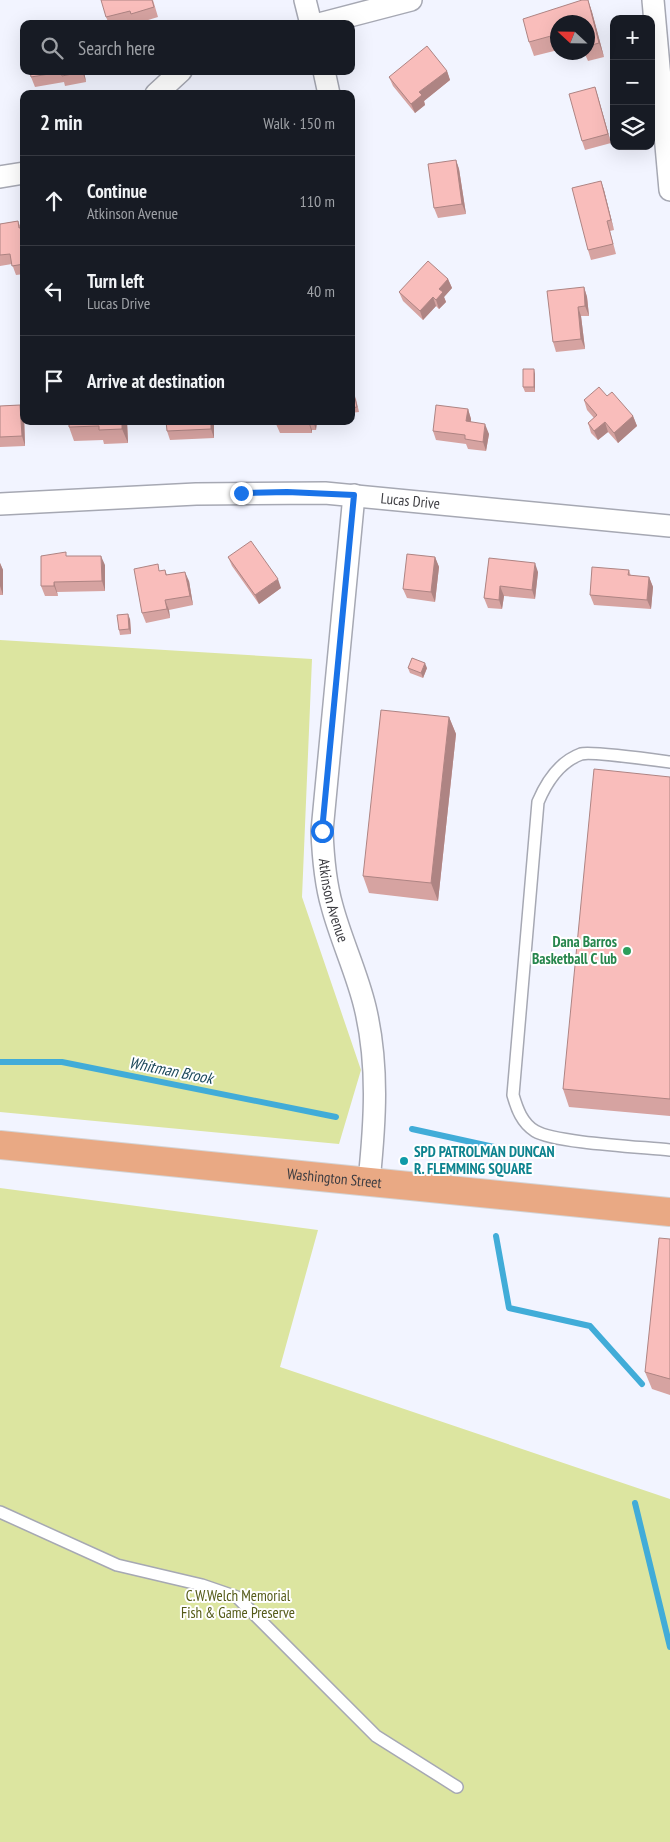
<!DOCTYPE html>
<html lang="en">
<head>
<meta charset="utf-8">
<style>
  :root { --surface:#171b24; --page:#20242c; --text:#f1f3f6; --muted:#9ea1a6; --line:#363941 }
  body { margin:0; font-family:"PT Sans Narrow",sans-serif; background:var(--page); color:var(--text) }
  .controls { position:absolute; right:15px; top:15px; display:grid; overflow:hidden; border-radius:10px; box-shadow:0 5px 20px #0002 }
  .controls button { width:45px; height:45px; display:grid; place-items:center; padding:0; border:0; border-bottom:1px solid var(--line); background:var(--surface); color:var(--text); font:25px sans-serif }
  .compass { position:absolute; left:550px; top:15px; width:45px; height:45px; border-radius:50%; background:var(--surface); box-shadow:0 5px 20px #0002; rotate:292deg }
  .stop { position:absolute; width:15px; height:15px; margin:-11px; border:4px solid #1a73e8; border-radius:50%; background:#fff }
  .stop.end { background:#1a73e8; border-color:#fff; box-shadow:0 1px 5px #0008 }
  .list { margin:0; padding:0; list-style:none }
  h2 { display:flex; justify-content:space-between; align-items:center; height:65px; margin:0; padding:0 20px; font-size:21px }
  h2 small { font-size:16px; font-weight:400; color:var(--muted) }
  .list li { display:grid; grid-template-columns:32px 1fr auto; gap:15px; align-items:center; box-sizing:border-box; height:90px; padding:0 20px; border-top:1px solid var(--line) }
  .list b { display:block; font-size:19px; white-space:nowrap }
  .list p { margin:0; font-size:16px; white-space:nowrap; color:var(--muted) }
  .list em { font-size:16px; font-style:normal; color:var(--muted) }
  .icon { flex:none; width:28px; height:28px; fill:none; stroke:currentColor; stroke-width:2; stroke-linecap:round; stroke-linejoin:round }
  .map { position:relative; flex:none; width:670px; height:1842px; overflow:hidden }
  .search { position:absolute; background:var(--surface); box-shadow:0 5px 20px #0002; left:20px; top:20px; width:335px; height:55px; display:flex; align-items:center; gap:12px; box-sizing:border-box; padding:0 18px; border-radius:10px; color:var(--muted); font-size:19px }
  .panel { position:absolute; background:var(--surface); box-shadow:0 5px 20px #0002; left:20px; top:90px; width:335px; height:335px; border-radius:10px }
  .map>svg:first-child { display:block }
  .green { fill:#dce5a0 }
  .lines { fill:none; stroke-linecap:round; stroke-linejoin:round }
  .stream { stroke:#41acd8; stroke-width:6 }
  .lane-casing { stroke:#a6a8b3; stroke-width:14 }
  .street-casing { stroke:#a6a8b3; stroke-width:24 }
  .primary-casing { stroke:#d4d4d5; stroke-width:30 }
  .lane { stroke:#fff; stroke-width:11 }
  .street { stroke:#fff; stroke-width:21 }
  .primary { stroke:#e9a984; stroke-width:28 }
  .wall { fill:#d6a3a1 }
  .shaded-wall { fill:#ae8483 }
  .building { fill:#f9bdbb; stroke:#ae8483 }
  .route { stroke:#1a73e8; stroke-width:6 }
  .leisure-dot { fill:#2e9e5b; stroke:#fff; stroke-width:2 }
  .culture-dot { fill:#0f9aa8; stroke:#fff; stroke-width:2 }
  .labels { text-anchor:middle; stroke-width:4; stroke-linejoin:round; paint-order:stroke }
  .street-label { font-size:15px; fill:#3c3c41; stroke:#fff }
  .leisure-label { font-size:15px; font-weight:bold; fill:#27864d; stroke:#fff; text-anchor:end }
  .culture-label { font-size:15px; font-weight:bold; fill:#0d838f; stroke:#fff; text-anchor:start }
  .park-label { font-size:15px; fill:#555b19; stroke:#fff }
  .water-label { font-size:16px; font-style:italic; fill:#1c485b; stroke:#fff }
</style>
</head>
<body>
<div class="map">
<svg width="670" height="1842" viewBox="0 0 670 1842">
  <rect width="100%" height="100%" fill="#f2f4ff"/>
  <!-- green -->
  <path class="green" d="M0,640L312,659L302,897L361,1070L339,1144L0,1112Z
    M0,1188L318,1230L280,1367L670,1499V1842H0Z"/>
  <g class="lines">
    <!-- stream -->
    <path class="stream" d="M0,1062H62L336,1117
      M412,1129L494,1147
      M496,1236L509,1308L590,1326L642,1384
      M635,1503L670,1647"/>
    <!-- lane casing -->
    <g class="lane-casing">
      <path id="lane" d="M670,762C655,760 590,751 581,754C559,762 546,783 538,802L513,1095C517,1109 522,1123 535,1131C555,1143 642,1147 670,1150
        M0,1512L117,1565L202,1585L237,1597L376,1736L457,1787"/>
    </g>
    <!-- street casing -->
    <g class="street-casing">
      <g id="street">
        <path d="M305,0L311,24"/>
        <path d="M653,0L670,190"/>
        <path d="M319,24L411,0"/>
        <path d="M324,71L329,94"/>
        <path d="M156,94L181,71"/>
        <path d="M0,177L24,173"/>
        <path id="s1" d="M354,495L322,831C323,856 325,882 332,906C341,940 357,973 365,1007C379,1065 375,1122 369,1181"/>
        <path id="s2" d="M0,504L196,494L325,493L670,526"/>
      </g>
    </g>
    <!-- primary casing -->
    <g class="primary-casing">
      <g id="primary">
        <path id="s3" d="M0,1145L670,1212"/>
      </g>
    </g>
    <!-- lane -->
    <use href="#lane" class="lane"/>
    <!-- street -->
    <use href="#street" class="street"/>
    <!-- primary -->
    <use href="#primary" class="primary"/>
  </g>
  <!-- wall -->
  <path class="wall" d="M153,0L158,17L135,24L133,20L121,24H109L106,17Z
    M588,0L592,12L604,57L588,61L584,52H588V22H558V50L534,56L529,42Z
    M30,71H84L86,82L65,86L64,82L35,87L31,77Z
    M447,71L450,80L424,101L425,105L415,113L393,86L389,77Z
    M595,87L598,97L611,143L585,150L582,141Z
    M456,160L459,169L466,214L438,218L434,208Z
    M601,181L604,190L614,230L610,231L616,254L591,260L588,250Z
    M18,221L21,228L24,227V274L16,275L12,264L0,266V224Z
    M448,279L452,288L444,297L446,302L439,309L436,306L423,320L403,301L399,292Z
    M584,287L587,297L589,316H581L585,349L556,352L553,342Z
    M535,374V392H525L523,387Z
    M351,395L356,399L359,412L351,413Z
    M607,396L633,416L637,426L618,443L608,432L598,440L591,433L588,423L594,418L587,410L584,400Z
    M20,405L24,415L25,446L0,447V406Z
    M468,409L471,419V422L489,434L486,451L468,449L466,444L436,440L433,431Z
    M127,421L128,443L104,444L103,440L74,441L69,427Z
    M214,421V438L170,440L167,431Z
    M276,421H317L316,430H312V433H280L276,424Z
    M228,557L281,588L259,604L232,566Z
    M435,557L439,567L435,602L407,598L403,589Z
    M489,558L538,572L535,599L504,596L502,609L488,608L484,598Z
    M0,563L3,570V595H0Z
    M105,565V591L57,592L58,596H45L41,586Z
    M165,570L167,575L189,581L193,605L169,610L170,618L146,623L142,613L160,571Z
    M629,570L631,576L649,577L653,587L651,609L594,605L590,595Z
    M130,619L131,634L120,635L119,630Z
    M408,668H427L423,678L410,673Z
    M449,717L456,734L438,901L369,893L363,876Z
    M670,777V1116L569,1107L563,1089Z
    M670,1239V1395L652,1389L645,1372Z"/>
  <!-- shaded-wall -->
  <path class="shaded-wall" d="M588,0L592,12L604,57L599,43Z
    M82,71H84L86,82Z
    M447,71L450,80L424,101L425,105L415,113L411,104L419,92Z
    M595,87L598,97L611,143L608,134Z
    M456,160L459,169L466,214L462,204Z
    M601,181L604,190L614,230L611,220Z
    M448,279L452,288L444,297L446,302L439,309L436,300L439,289Z
    M584,287L587,297L589,316L585,306Z
    M433,297L436,306L423,320L420,311Z
    M578,307L581,316L585,349L581,339Z
    M534,369L535,374V392L534,387Z
    M20,405L24,415L25,446L22,436Z
    M468,409L471,419L470,431L466,421Z
    M633,416L637,426L618,443L614,433Z
    M122,421H127L128,443L122,429Z
    M211,421H214V438L211,429Z
    M309,421L312,430V433L309,424Z
    M313,421H317L316,430Z
    M605,422L608,432L598,440L594,431Z
    M485,424L489,434L486,451L483,442Z
    M101,556L105,565V591L102,581Z
    M435,557L439,567L435,602L431,592Z
    M0,563L3,570V595L0,586Z
    M535,563L538,572L535,599L532,590Z
    M185,572L189,581L193,605L190,596Z
    M649,577L653,587L651,609L647,600Z
    M278,579L281,588L259,604L255,595Z
    M54,582L57,592L58,596L54,586Z
    M500,586L504,596L502,609L499,600Z
    M165,600L169,610L170,618L167,609Z
    M128,614L130,619L131,634L129,629Z
    M425,663L427,668L423,678L421,673Z
    M449,717L456,734L438,901L431,883Z"/>
  <!-- building -->
  <path class="building" d="M101,0H152L154,7L131,14L130,11L106,17Z
    M582,0H588L599,43L588,46V22H558V34L529,42L523,19Z
    M427,46L447,71L419,92L422,95L411,104L389,77Z
    M30,71H82V72L62,76L61,72L31,77Z
    M595,87L608,134L582,141L569,94Z
    M456,160L462,204L434,208L428,164Z
    M601,181L611,220L607,221L613,244L588,250L572,188Z
    M18,221L19,228L24,227V264L12,266L10,254L0,255V224Z
    M428,261L448,279L439,289L443,292L436,300L433,297L420,311L399,292Z
    M584,287L585,306L578,307L581,339L553,342L547,291Z
    M523,369H534V387H523Z
    M599,387L607,396L612,392L633,416L614,433L605,422L594,431L588,423L597,415L584,400Z
    M354,394L357,407L351,408V395Z
    M20,405L22,436L0,437V406Z
    M436,405L468,409L466,421L485,424L483,442L465,439V435L433,431Z
    M69,421H122V429L99,430V426L69,427Z
    M166,421H211V429L167,431Z
    M276,421H309V424H276Z
    M251,541L278,579L255,595L228,557Z
    M66,552V556H101L102,581L54,582V586H41V556Z
    M407,554L435,557L431,592L403,589Z
    M489,558L535,563L532,590L500,586L499,600L484,598Z
    M158,564L159,571L165,570L166,575L185,572L190,596L165,600L167,609L142,613L134,569Z
    M592,567L629,570L628,575L649,577L647,600L590,595Z
    M128,614L129,629L119,630L117,615Z
    M412,658L425,663L421,673L408,668Z
    M381,710L449,717L431,883L363,876Z
    M594,769L670,777V1099L563,1089Z
    M659,1238L670,1239V1379L645,1372Z"/>
  <g class="lines">
    <!-- route -->
    <path class="route" d="M241,493L287,492L354,495L322,831"/>
  </g>
  <!-- markers -->
  <circle class="leisure-dot" cx="627" cy="951" r="5"/>
  <circle class="culture-dot" cx="404" cy="1161" r="5"/>
  <g class="labels">
    <!-- street labels -->
    <g class="street-label">
      <text dy="5" stroke="none"><textPath href="#s2" startOffset="411">Lucas Drive</textPath></text>
      <text dy="5" stroke="none"><textPath href="#s1" startOffset="408">Atkinson Avenue</textPath></text>
      <text dy="5" stroke="none"><textPath href="#s3" startOffset="336">Washington Street</textPath></text>
    </g>
    <!-- leisure labels -->
    <g class="leisure-label">
      <text x="617" y="947">Dana Barros<tspan x="617" dy="17">Basketball C lub</tspan></text>
    </g>
    <!-- culture labels -->
    <g class="culture-label">
      <text x="414" y="1157">SPD PATROLMAN DUNCAN<tspan x="414" dy="17">R. FLEMMING SQUARE</tspan></text>
    </g>
    <!-- park labels -->
    <g class="park-label">
      <text x="238" y="1601">C.W.Welch Memorial<tspan x="238" dy="17">Fish &amp; Game Preserve</tspan></text>
    </g>
    <!-- water labels -->
    <g class="water-label">
      <text transform="translate(171 1070) rotate(11)" y="6">Whitman Brook</text>
    </g>
  </g>
</svg>
<div class="controls">
<button>+</button>
<button>−</button>
<button><svg class="icon" aria-label="layers" viewBox="0 0 24 24"><path d="M12 4l9 5-9 5-9-5zM3 14l9 5 9-5"/></svg></button>
</div>
<svg class="compass" viewBox="-18 -18 36 36"><path d="M0-13l5 13h-10z" fill="#e53935"/><path d="M0 13l5-13h-10z" fill="#9ea1a6"/></svg>
<div class="stop" style="left:322px;top:831px"></div>
<div class="stop end" style="left:241px;top:493px"></div>
<div class="search"><svg class="icon" aria-label="search" viewBox="0 0 24 24"><circle cx="10" cy="10" r="6"/><path d="M15 15l6 6"/></svg>Search here</div>
<section class="panel">
<h2>2 min<small>Walk · 150 m</small></h2>
<ul class="list">
<li><svg class="icon" aria-label="ahead" viewBox="0 0 24 24"><path d="M12 20V5M6 11l6-6 6 6"/></svg><div><b>Continue</b><p>Atkinson Avenue</p></div><em>110 m</em></li>
<li><svg class="icon" aria-label="left" viewBox="0 0 24 24"><path d="M17 20v-9H6M10 6l-5 5 5 5"/></svg><div><b>Turn left</b><p>Lucas Drive</p></div><em>40 m</em></li>
<li><svg class="icon" aria-label="arrive" viewBox="0 0 24 24"><path d="M6 21V4h12l-3 4 3 4H6"/></svg><div><b>Arrive at destination</b></div></li>
</ul>
</section>
</div>
</body>
</html>
